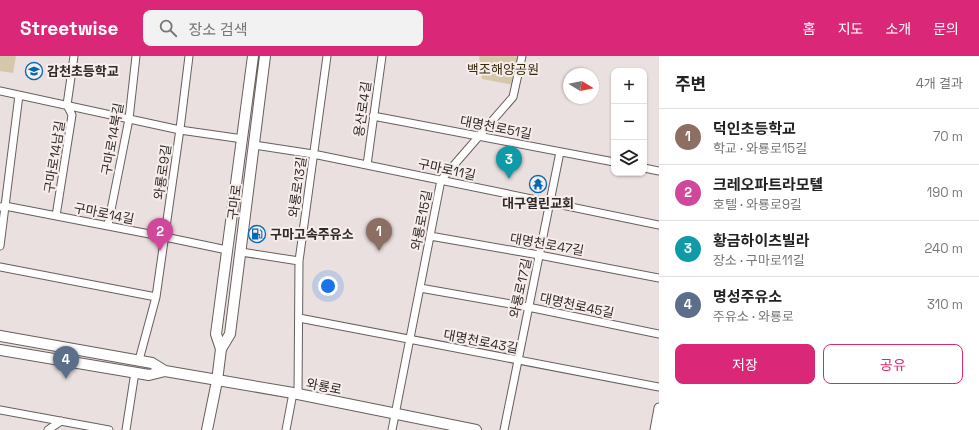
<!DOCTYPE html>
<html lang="ko">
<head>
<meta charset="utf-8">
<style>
  :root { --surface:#fff; --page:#f2f2f2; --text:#222; --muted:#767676; --line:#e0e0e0; --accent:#db2777 }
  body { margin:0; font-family:"Space Grotesk","Noto Sans KR",sans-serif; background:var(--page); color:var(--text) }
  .controls { position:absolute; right:12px; top:12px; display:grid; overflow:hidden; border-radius:8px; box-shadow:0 1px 3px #0004 }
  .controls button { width:36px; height:36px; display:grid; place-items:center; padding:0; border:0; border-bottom:1px solid var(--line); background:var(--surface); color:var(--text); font:20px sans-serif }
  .compass { position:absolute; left:563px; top:12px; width:36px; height:36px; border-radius:50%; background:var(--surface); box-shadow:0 1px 3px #0004; rotate:100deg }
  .you { position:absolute; left:328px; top:230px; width:14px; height:14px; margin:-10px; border:3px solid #fff; border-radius:50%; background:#1a73e8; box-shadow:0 0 0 6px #1a73e833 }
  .badge { display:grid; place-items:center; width:26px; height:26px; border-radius:50%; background:var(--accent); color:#fff; font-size:13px; font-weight:700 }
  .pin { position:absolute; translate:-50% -33px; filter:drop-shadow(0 1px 2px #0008) }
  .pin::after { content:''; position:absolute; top:21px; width:14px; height:12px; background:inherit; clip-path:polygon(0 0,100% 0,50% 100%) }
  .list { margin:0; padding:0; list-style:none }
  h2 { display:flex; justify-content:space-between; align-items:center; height:52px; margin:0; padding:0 16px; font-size:17px }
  h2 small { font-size:13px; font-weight:400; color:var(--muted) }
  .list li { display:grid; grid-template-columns:26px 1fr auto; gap:12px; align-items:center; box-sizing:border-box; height:56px; padding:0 16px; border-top:1px solid var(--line) }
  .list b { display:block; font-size:15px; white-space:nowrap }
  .list p { margin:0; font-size:13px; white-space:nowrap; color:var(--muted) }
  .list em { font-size:13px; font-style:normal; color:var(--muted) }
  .actions { display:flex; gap:8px; padding:12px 16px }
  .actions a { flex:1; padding:9px 0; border:1px solid var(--accent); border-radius:8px; text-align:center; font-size:14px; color:var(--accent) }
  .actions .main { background:var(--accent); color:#fff }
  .icon { flex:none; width:22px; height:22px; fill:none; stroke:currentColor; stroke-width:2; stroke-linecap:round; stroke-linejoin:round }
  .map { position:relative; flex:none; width:659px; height:374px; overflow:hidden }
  header { display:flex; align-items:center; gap:24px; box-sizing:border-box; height:56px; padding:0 20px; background:var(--accent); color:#fff }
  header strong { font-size:19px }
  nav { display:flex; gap:22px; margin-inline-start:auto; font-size:14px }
  .search { width:280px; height:36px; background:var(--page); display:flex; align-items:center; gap:10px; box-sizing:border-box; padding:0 14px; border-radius:8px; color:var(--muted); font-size:15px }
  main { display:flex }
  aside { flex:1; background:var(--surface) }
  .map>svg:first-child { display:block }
  .green { fill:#d4c7aa }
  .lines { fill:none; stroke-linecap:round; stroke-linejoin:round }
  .minor-casing { stroke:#675f5d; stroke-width:9 }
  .tertiary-casing { stroke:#675f5d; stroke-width:11 }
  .secondary-casing { stroke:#675f5d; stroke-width:12 }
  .minor { stroke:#fff; stroke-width:7 }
  .tertiary { stroke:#fff; stroke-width:9 }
  .secondary { stroke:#fff; stroke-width:10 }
  .labels { text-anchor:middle; stroke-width:4; stroke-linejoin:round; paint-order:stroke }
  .park-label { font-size:13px; fill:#36290b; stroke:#f7eeec }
  .poi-label { font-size:13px; font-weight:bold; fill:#2e2a2a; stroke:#f7eeec; text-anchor:start }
  .street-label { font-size:13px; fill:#2e2a2a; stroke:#f7eeec }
</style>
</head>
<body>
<header>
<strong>Streetwise</strong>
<div class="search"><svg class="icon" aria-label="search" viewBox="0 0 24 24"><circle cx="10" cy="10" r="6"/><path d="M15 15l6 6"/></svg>장소 검색</div>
<nav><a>홈</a><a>지도</a><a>소개</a><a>문의</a></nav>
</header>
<main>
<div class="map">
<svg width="659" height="374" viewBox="0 0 659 374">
  <rect width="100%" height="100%" fill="#eae0df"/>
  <!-- green -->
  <path class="green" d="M0,0H16L13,17L0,15Z
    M479,0H520L514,29L482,23Z"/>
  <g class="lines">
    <!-- minor casing -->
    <g class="minor-casing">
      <path id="minor" d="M0,35L180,74L243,83
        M373,60L614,106
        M254,89L313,98L659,169
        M367,109L382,0
        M644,112L659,115
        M0,151L5,150L165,181L227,194
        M56,160L72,59L67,49L74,0
        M108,169L129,63L136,0
        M430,180L539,199L659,222
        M0,190L19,39
        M241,196L299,205
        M0,211L156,241
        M420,232L528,251L659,278
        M299,262L659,331
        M139,304L156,241L180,73L189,0
        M298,338L299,205L327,0
        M0,354L109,374
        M48,374L61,365
        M126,374L135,316
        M286,374L293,337
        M392,374L441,124L513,41L522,0
        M504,374L560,96"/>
    </g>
    <!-- tertiary casing -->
    <g class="tertiary-casing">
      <path id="tertiary" d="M655,374L659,352"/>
    </g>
    <!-- secondary casing -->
    <g class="secondary-casing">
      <path id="secondary" d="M0,280L152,307L165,315L293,337L476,374
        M221,293L216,278L253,0
        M0,294L149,319L165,315
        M207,374L217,325L221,293L230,278L265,0"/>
    </g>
    <!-- minor -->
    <use href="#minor" class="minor"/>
    <!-- tertiary -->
    <use href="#tertiary" class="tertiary"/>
    <!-- secondary -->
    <use href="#secondary" class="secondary"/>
  </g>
  <!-- icons -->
  <defs>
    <g id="school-ring" transform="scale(0.9)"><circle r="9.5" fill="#f7eeec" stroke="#0068b4" stroke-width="1.5"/><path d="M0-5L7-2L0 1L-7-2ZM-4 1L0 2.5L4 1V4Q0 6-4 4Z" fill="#0068b4"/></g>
    <g id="temple-ring" transform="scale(0.9)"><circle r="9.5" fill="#f7eeec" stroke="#0068b4" stroke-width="1.5"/><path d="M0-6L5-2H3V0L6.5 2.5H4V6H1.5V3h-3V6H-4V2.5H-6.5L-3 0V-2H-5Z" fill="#0068b4"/></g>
    <g id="fuel-ring" transform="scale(0.9)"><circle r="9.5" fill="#f7eeec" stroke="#0068b4" stroke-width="1.5"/><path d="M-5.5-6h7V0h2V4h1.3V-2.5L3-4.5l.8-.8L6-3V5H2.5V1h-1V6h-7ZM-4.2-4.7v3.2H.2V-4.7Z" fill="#0068b4"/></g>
  </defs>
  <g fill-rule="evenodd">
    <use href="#school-ring" x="34" y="15"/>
    <use href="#temple-ring" x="538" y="128"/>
    <use href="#fuel-ring" x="257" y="178"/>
  </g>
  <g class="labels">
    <!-- park labels -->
    <g class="park-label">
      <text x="503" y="18">백조해양공원</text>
    </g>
    <!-- poi labels -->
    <g class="poi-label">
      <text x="47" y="20">감천초등학교</text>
      <text x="538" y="152" text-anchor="middle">대구열린교회</text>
      <text x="270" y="183">구마고속주유소</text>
    </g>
    <!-- street labels -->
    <g class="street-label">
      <text transform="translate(362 53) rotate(-82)" y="5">용산로4길</text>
      <text transform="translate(496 71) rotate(11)" y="5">대명천로51길</text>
      <text transform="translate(112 83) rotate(-80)" y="5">구마로14북길</text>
      <text transform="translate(54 101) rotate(-81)" y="5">구마로14남길</text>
      <text transform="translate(447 113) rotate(12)" y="5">구마로11길</text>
      <text transform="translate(162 116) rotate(-82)" y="5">와룡로9길</text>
      <text transform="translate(297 131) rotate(-82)" y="5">와룡로13길</text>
      <text transform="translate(234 146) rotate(-83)" y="5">구마로</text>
      <text transform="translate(104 157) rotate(11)" y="5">구마로14길</text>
      <text transform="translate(421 164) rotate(-79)" y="5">와룡로15길</text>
      <text transform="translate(547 188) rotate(10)" y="5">대명천로47길</text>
      <text transform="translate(520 232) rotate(-78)" y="5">와룡로17길</text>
      <text transform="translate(577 249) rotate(12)" y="5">대명천로45길</text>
      <text transform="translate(481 285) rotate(11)" y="5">대명천로43길</text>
      <text transform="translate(324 330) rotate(11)" y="5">와룡로</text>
    </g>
  </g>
</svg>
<div class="controls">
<button>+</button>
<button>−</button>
<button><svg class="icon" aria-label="layers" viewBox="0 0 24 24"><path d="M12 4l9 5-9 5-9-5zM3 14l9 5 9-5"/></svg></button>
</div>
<svg class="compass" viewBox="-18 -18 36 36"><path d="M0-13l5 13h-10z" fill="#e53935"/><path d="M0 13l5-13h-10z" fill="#767676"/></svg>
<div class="you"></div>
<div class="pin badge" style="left:379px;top:195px;background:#8d6e63">1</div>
<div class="pin badge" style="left:160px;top:195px;background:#d1479c">2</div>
<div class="pin badge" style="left:509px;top:123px;background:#0f9aa8">3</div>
<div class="pin badge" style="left:66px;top:323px;background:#5c6f8a">4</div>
</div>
<aside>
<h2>주변<small>4개 결과</small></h2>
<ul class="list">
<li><span class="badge" style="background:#8d6e63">1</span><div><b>덕인초등학교</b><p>학교 · 와룡로15길</p></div><em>70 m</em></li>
<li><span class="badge" style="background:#d1479c">2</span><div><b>크레오파트라모텔</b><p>호텔 · 와룡로9길</p></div><em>190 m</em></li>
<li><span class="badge" style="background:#0f9aa8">3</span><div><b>황금하이츠빌라</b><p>장소 · 구마로11길</p></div><em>240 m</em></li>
<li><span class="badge" style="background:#5c6f8a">4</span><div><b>명성주유소</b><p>주유소 · 와룡로</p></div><em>310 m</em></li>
</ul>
<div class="actions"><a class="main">저장</a><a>공유</a></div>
</aside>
</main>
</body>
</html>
